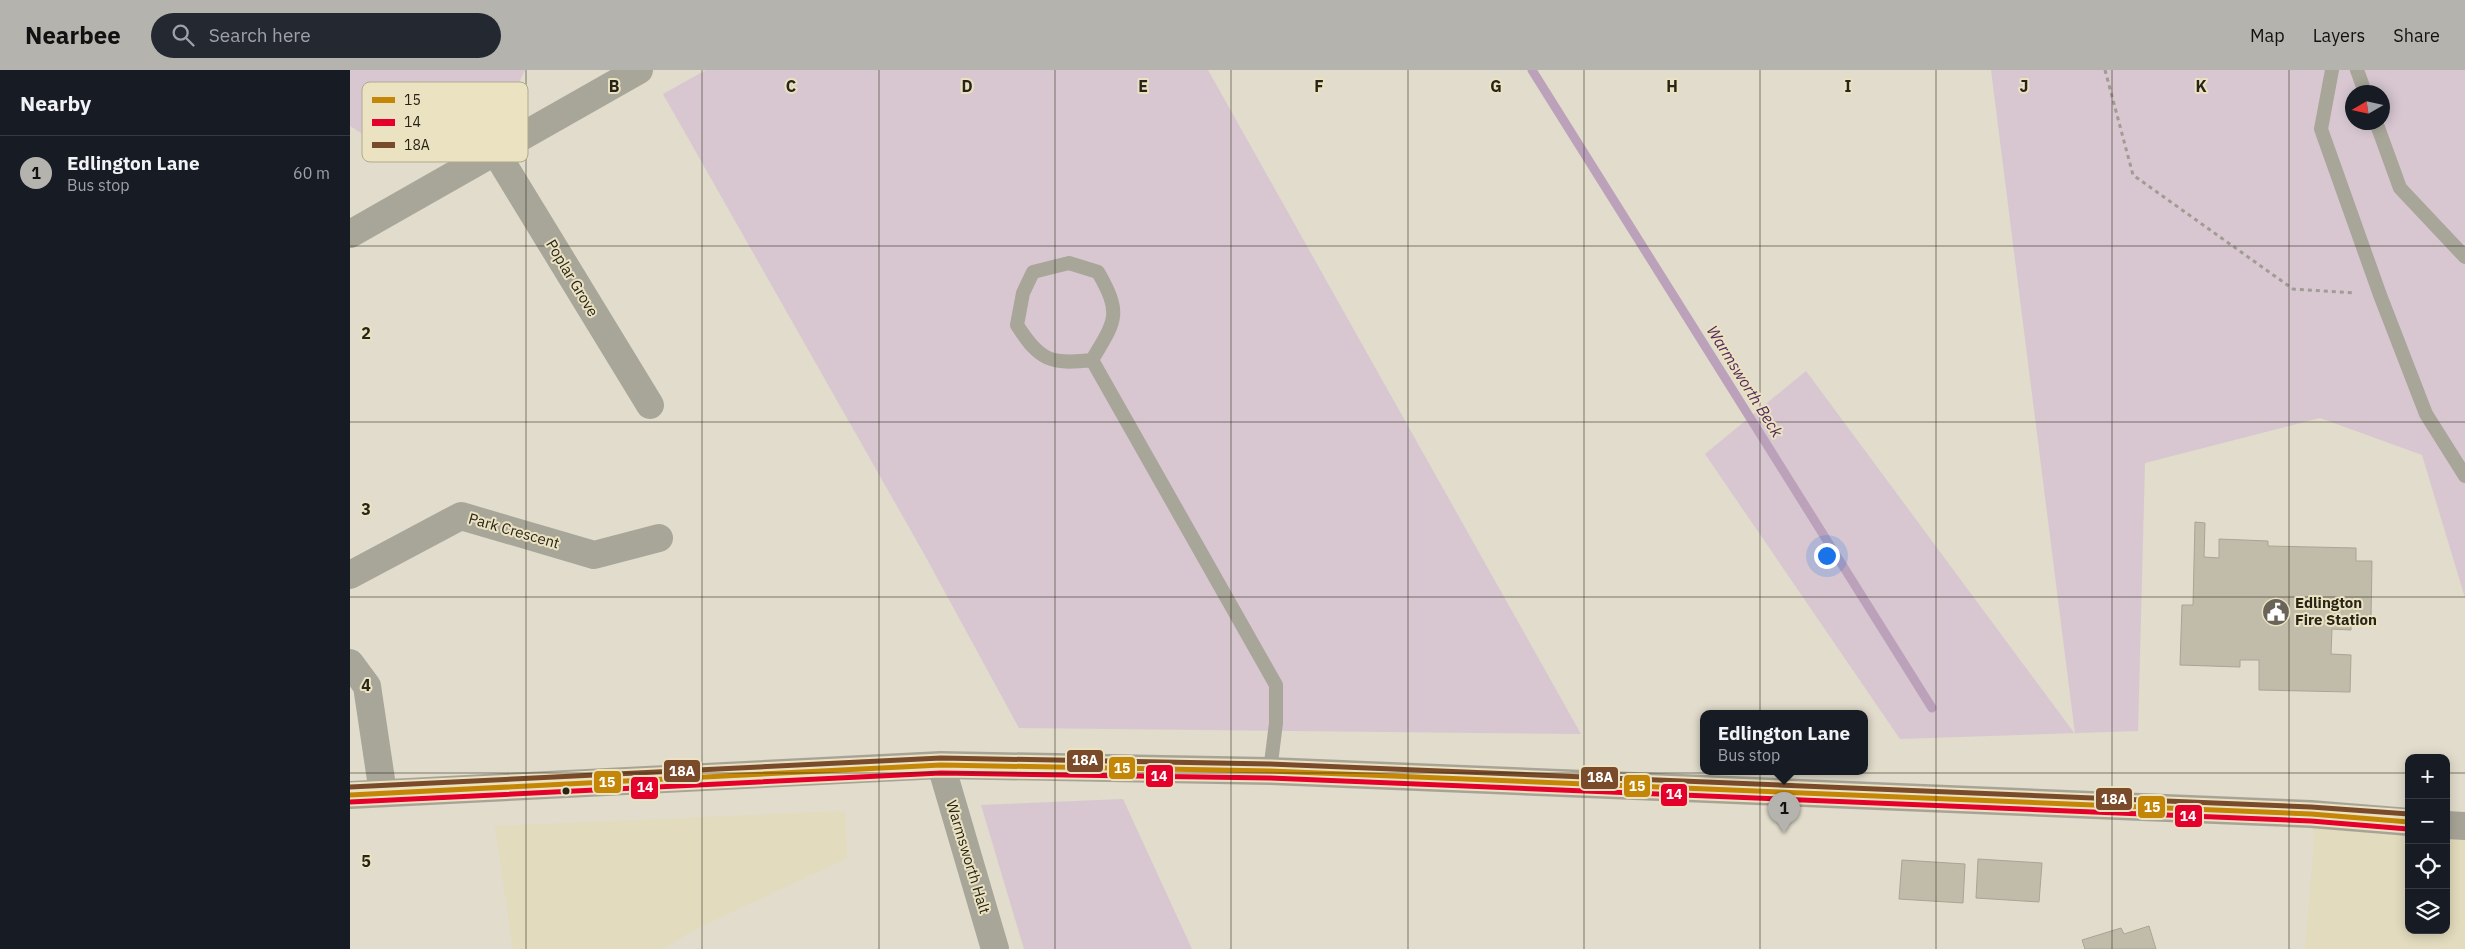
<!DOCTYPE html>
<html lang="en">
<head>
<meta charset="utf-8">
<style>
  :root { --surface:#171b24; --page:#242831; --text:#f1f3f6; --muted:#9ea1a6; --line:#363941; --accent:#b4b3ae }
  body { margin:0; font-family:"IBM Plex Sans",sans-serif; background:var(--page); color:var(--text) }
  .controls { position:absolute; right:15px; bottom:15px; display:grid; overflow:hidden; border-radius:10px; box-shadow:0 2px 12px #0003 }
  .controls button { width:45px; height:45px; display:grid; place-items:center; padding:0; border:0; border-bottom:1px solid var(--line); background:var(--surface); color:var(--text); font:25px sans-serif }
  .compass { position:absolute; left:1995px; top:15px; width:45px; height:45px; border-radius:50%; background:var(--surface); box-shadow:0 2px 12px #0003; rotate:261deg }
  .you { position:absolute; left:1476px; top:485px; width:18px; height:18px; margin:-12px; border:4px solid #fff; border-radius:50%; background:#1a73e8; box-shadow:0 0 0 8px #1a73e833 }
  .badge { display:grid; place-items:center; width:32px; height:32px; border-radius:50%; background:var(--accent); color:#111; font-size:16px; font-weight:700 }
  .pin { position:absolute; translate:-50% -41px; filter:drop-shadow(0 1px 2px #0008) }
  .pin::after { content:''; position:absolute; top:26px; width:18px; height:15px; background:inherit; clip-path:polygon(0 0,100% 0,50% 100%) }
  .popup { position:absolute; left:1350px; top:640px; width:168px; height:65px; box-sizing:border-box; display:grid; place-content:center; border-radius:10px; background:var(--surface); filter:drop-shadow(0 1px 4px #0005); font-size:16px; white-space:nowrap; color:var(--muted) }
  .popup b { font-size:19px; color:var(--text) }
  .popup::after { content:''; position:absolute; left:50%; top:100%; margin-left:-10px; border:10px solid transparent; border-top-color:var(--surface) }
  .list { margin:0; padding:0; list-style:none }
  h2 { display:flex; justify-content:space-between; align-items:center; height:65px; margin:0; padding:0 20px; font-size:21px }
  h2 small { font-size:16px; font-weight:400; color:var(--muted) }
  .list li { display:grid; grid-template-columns:32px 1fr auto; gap:15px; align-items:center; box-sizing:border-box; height:75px; padding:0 20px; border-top:1px solid var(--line) }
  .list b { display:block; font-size:19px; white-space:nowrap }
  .list p { margin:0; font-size:16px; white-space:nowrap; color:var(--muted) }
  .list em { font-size:16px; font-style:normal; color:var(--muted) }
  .icon { flex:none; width:28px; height:28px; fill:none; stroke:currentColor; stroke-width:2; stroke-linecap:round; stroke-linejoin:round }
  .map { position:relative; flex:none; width:2115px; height:879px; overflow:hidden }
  header { display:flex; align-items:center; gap:30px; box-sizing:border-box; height:70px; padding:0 25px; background:var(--accent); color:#111 }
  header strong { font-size:24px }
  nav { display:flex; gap:28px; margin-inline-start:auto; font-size:18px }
  .search { width:350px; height:45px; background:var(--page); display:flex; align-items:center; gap:12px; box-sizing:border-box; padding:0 18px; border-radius:28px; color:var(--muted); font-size:19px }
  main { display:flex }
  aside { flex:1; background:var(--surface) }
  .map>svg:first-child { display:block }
  .built { fill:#e3dbbd }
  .green { fill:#d8c7d1; fill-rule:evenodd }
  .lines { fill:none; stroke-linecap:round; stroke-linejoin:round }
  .stream { stroke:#bba2ba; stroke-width:9 }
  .building { fill:#c1bca9; stroke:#a8a597 }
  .path { stroke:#a09c92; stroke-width:3; stroke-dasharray:4 4; stroke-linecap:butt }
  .lane { stroke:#a8a599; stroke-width:14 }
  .street { stroke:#a8a599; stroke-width:28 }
  .secondary { stroke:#a7a497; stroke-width:28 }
  .bus-1-casing { stroke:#ebe2c1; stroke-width:9 }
  .bus-2-casing { stroke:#ebe2c1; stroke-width:9 }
  .bus-3-casing { stroke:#ebe2c1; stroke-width:9 }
  .bus-1 { stroke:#c38606; stroke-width:5 }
  .bus-2 { stroke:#e4002b; stroke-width:5 }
  .bus-3 { stroke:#7a4b2a; stroke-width:5 }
  .grid { fill:none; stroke:#282418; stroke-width:1; stroke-opacity:0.55 }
  .bus-dot { fill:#282418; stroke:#ebe2c1; stroke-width:2 }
  .labels { text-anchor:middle; stroke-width:4; stroke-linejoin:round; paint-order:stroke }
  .street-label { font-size:15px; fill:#282418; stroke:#ebe2c1 }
  .poi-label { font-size:15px; font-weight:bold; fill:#282418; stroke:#ebe2c1; text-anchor:start }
  .water-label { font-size:16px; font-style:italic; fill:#55295e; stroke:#ebe2c1 }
  .key { fill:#ebe2c1; stroke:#b0a98e; stroke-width:1 }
  .key-label { font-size:14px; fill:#282418 }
  .grid-label { font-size:16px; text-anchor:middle; font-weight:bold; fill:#282418; stroke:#ebe2c1; stroke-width:4; stroke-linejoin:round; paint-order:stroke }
  .line-badge { stroke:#ebe2c1; stroke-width:2 }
  .badge-label { font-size:14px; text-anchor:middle; font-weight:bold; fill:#fff }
</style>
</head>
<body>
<header>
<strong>Nearbee</strong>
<div class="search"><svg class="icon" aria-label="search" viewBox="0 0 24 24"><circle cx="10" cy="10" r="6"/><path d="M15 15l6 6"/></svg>Search here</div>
<nav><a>Map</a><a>Layers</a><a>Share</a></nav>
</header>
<main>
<aside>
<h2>Nearby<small></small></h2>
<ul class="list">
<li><span class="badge">1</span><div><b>Edlington Lane</b><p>Bus stop</p></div><em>60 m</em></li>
</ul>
</aside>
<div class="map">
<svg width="2115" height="879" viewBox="0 0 2115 879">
  <rect width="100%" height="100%" fill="#e1dccb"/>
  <!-- built -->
  <path class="built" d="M495,741L497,788L350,857L312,879H163L145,756Z
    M1961,744L2059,752V860H2096V755L2115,756V879H1955L1964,774Z"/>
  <!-- green -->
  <path class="green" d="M0,0H175L163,25L85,81H40L0,56Z
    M356,0H858L1231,664L669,658L573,482L313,24Z
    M1641,0H2115V528L2072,385L1970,348L1795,393L1788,661L1550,669L1355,384L1456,301L1725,664ZM2002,22H2032V52H2002Z
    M773,729L842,879H674L631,735Z"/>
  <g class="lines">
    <!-- stream -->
    <path class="stream" d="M1182,0L1582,638"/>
  </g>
  <!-- building -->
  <path class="building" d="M1845,452L1855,453L1854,487L1869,488V469L1918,471V476L2006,478V491H2022L2021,548H2001V560L1982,559L1981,584L2001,585L2000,622L1909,620V590H1890V597L1830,595L1832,535H1843Z
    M1628,789L1692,793L1689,832L1626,828Z
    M1552,790L1615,794L1613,833L1549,829Z
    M1799,856L1806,879H1735L1732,870L1771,858L1774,864Z"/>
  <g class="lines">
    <!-- path -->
    <path class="path" d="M1755,0L1783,105L1943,219L2005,223"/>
    <!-- lane -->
    <path class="lane" d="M1982,0L1971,59L2030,225L2076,344L2115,406
      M2007,0L2015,22
      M2026,52L2050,118L2115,187
      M719,193L748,202C772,244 766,250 742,290C700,295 689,290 667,255L673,223L683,202Z
      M742,290L926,615V653L920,701"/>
    <!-- street -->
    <path class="street" d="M145,81L300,335
      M0,164L289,0
      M0,505L111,446L244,485L309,468
      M0,593L17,616L33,723
      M591,695L645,879"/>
    <!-- secondary -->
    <path class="secondary" d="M0,725L591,695L920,701L1961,744L2059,752
      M2096,755L2115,756"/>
    <!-- bus-1 casing -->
    <g class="bus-1-casing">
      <path id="bus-1" d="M0,725L591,695L920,701L1961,744L2059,752"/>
    </g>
    <!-- bus-2 casing -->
    <g class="bus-2-casing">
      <path id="bus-2" d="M0,732L591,703L920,708L1961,751L2058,759"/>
    </g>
    <!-- bus-3 casing -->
    <g class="bus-3-casing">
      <path id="bus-3" d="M0,717L591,688L920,694L1961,737L2059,744"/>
    </g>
    <!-- bus-1 -->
    <use href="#bus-1" class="bus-1"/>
    <!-- bus-2 -->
    <use href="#bus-2" class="bus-2"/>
    <!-- bus-3 -->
    <use href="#bus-3" class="bus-3"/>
  </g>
  <!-- grid -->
  <path class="grid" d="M176,0V879M352,0V879M529,0V879M705,0V879M881,0V879M1058,0V879M1234,0V879M1410,0V879M1586,0V879M1762,0V879M1939,0V879M0,176H2115M0,352H2115M0,527H2115M0,703H2059M2096,703H2115"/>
  <!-- icons -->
  <defs>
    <g id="civic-disc" transform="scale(1.4375)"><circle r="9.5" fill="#696457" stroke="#ebe2c1"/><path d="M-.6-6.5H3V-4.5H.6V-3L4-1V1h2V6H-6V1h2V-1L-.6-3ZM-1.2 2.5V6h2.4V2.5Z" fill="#fff"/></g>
  </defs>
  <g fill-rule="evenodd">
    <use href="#civic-disc" x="1926" y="542"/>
  </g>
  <!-- markers -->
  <circle class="bus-dot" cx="216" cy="721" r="4.5"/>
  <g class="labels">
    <!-- street labels -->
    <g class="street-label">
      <text transform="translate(222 208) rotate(59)" y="5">Poplar Grove</text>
      <text transform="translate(164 461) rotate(16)" y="5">Park Crescent</text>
      <text transform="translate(618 787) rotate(73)" y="5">Warmsworth Halt</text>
    </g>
    <!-- poi labels -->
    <g class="poi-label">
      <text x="1945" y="538">Edlington<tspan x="1945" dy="17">Fire Station</tspan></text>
    </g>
    <!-- water labels -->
    <g class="water-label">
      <text transform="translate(1395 311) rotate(58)" y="6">Warmsworth Beck</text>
    </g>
  </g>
  <!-- legend -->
  <rect x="12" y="12" width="166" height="80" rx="8" class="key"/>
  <rect x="22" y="27" width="23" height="6" fill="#c38606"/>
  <rect x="22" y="49" width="23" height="7" fill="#e4002b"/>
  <rect x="22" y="72" width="23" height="6" fill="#7a4b2a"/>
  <g class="key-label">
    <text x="54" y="35">15</text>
    <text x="54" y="57">14</text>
    <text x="54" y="80">18A</text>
  </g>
  <g class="grid-label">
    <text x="264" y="22">B</text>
    <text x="441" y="22">C</text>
    <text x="617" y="22">D</text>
    <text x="793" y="22">E</text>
    <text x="969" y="22">F</text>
    <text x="1146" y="22">G</text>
    <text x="1322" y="22">H</text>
    <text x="1498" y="22">I</text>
    <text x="1674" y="22">J</text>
    <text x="1851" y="22">K</text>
    <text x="16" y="269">2</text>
    <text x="16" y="445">3</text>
    <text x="16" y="621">4</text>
    <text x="16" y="797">5</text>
  </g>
  <g class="line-badge">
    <rect x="716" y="679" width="38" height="24" rx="5" fill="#7a4b2a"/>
    <rect x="758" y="686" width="28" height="24" rx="5" fill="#c38606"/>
    <rect x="313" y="689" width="38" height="24" rx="5" fill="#7a4b2a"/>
    <rect x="795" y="694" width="29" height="24" rx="5" fill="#e4002b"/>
    <rect x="1230" y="696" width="39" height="24" rx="5" fill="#7a4b2a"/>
    <rect x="243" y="700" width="29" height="24" rx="5" fill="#c38606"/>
    <rect x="1273" y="704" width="28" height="24" rx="5" fill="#c38606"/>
    <rect x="280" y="706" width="29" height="24" rx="5" fill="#e4002b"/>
    <rect x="1310" y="713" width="28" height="24" rx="5" fill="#e4002b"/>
    <rect x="1745" y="717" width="38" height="24" rx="5" fill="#7a4b2a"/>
    <rect x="1787" y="725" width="29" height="24" rx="5" fill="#c38606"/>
    <rect x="1824" y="734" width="29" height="24" rx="5" fill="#e4002b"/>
  </g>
  <g class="badge-label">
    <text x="735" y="695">18A</text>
    <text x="772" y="703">15</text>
    <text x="332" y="706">18A</text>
    <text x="809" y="711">14</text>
    <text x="1250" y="712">18A</text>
    <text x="257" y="717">15</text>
    <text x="1287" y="721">15</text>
    <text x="295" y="722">14</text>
    <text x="1324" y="729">14</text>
    <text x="1764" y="734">18A</text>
    <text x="1802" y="742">15</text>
    <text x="1838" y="751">14</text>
  </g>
</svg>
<div class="controls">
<button>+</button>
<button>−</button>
<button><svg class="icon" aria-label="locate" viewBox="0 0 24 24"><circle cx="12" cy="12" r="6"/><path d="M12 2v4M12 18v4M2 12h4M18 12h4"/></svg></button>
<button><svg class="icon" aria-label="layers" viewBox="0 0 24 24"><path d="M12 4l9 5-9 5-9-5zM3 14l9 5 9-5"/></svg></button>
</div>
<svg class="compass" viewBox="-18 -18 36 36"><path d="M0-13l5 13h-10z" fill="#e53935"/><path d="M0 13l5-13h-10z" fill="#9ea1a6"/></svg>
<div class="you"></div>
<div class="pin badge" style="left:1434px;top:763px">1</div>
<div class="popup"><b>Edlington Lane</b>Bus stop</div>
</div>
</main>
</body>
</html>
